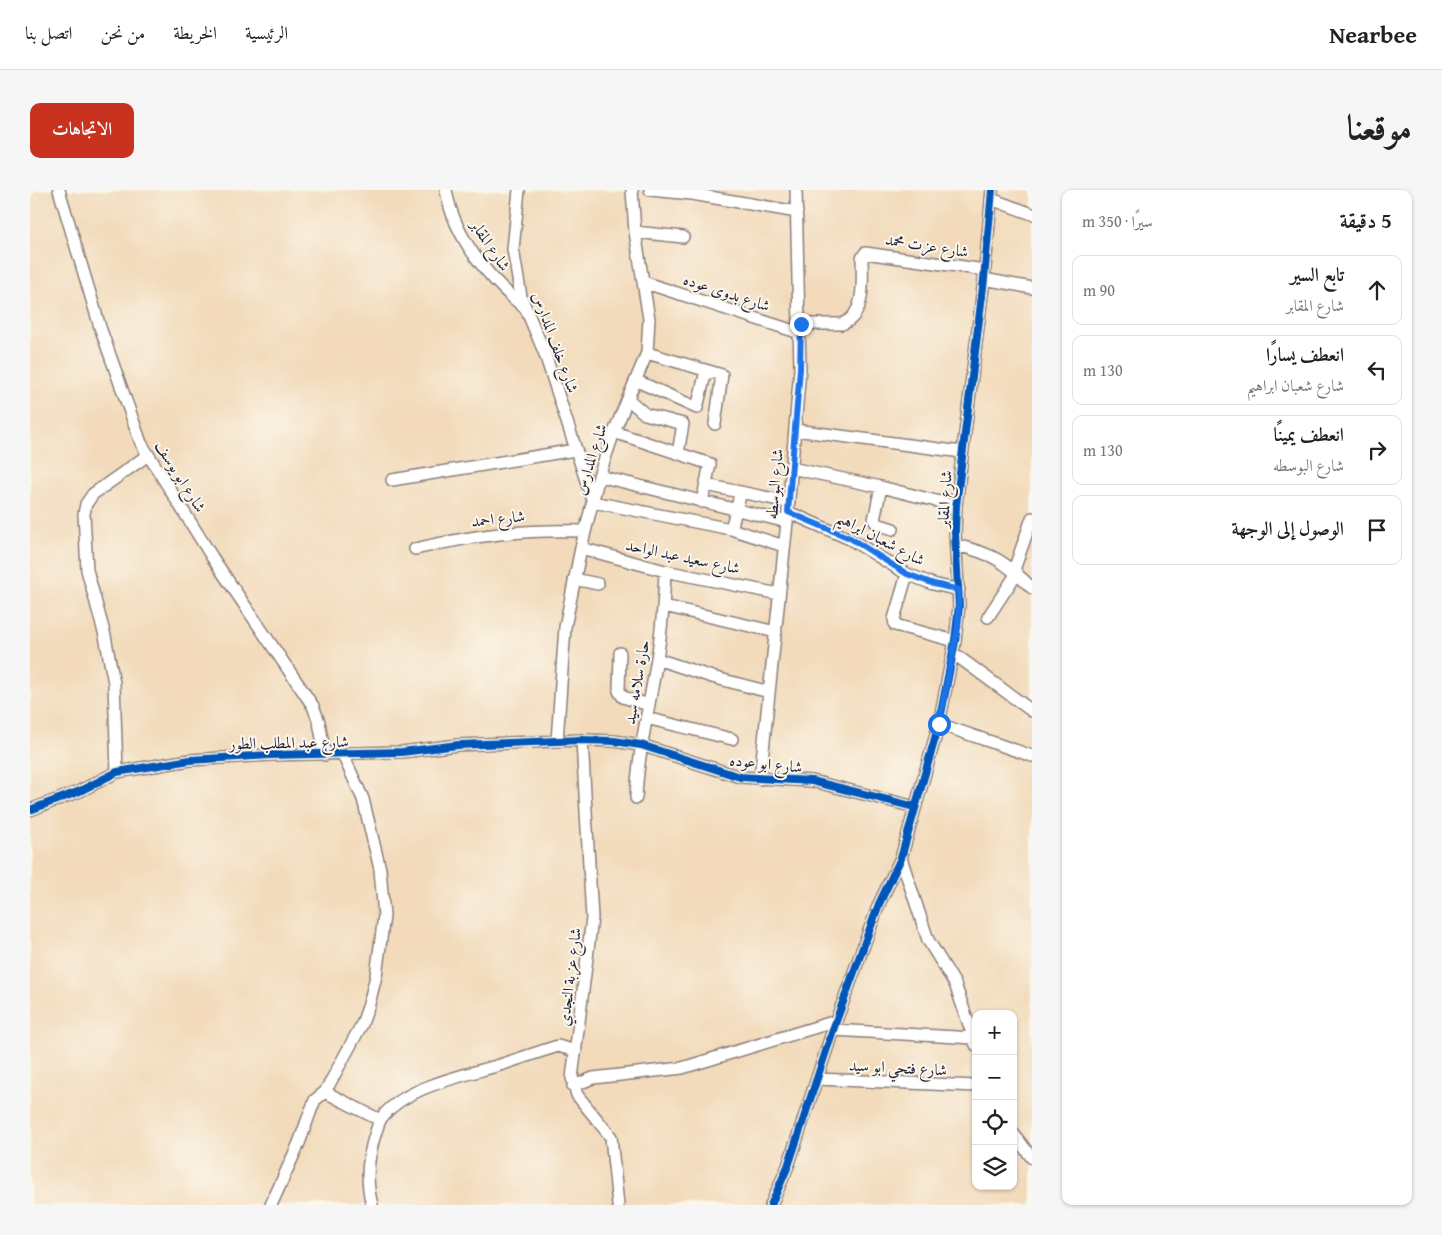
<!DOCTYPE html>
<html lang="ar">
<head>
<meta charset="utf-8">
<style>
  :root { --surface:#fff; --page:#f6f6f6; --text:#222; --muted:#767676; --line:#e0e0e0; --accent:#c8321e }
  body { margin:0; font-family:"Gentium Book Plus",Amiri,serif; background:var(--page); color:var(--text); direction:rtl }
  .controls { position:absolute; right:15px; bottom:15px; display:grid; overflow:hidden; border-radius:10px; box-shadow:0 1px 4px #0004 }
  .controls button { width:45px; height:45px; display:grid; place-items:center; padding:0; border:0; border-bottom:1px solid var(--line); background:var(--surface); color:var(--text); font:25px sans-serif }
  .stop { position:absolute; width:15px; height:15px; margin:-11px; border:4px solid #1a73e8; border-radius:50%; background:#fff }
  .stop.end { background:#1a73e8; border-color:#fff; box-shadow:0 1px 5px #0008 }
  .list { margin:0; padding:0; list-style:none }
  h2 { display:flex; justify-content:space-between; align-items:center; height:65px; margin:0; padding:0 20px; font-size:21px }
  h2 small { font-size:16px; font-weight:400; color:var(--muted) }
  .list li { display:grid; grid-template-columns:32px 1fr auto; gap:15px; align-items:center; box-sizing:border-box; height:70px; margin:0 10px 10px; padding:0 10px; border:1px solid var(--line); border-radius:10px }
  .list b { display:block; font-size:19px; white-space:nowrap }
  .list p { margin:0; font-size:16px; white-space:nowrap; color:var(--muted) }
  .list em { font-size:16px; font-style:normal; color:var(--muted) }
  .icon { flex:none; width:28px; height:28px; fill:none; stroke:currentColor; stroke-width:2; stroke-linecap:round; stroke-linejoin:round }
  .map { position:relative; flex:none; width:1002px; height:1015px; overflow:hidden; direction:ltr; border-radius:10px }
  header { display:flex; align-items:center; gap:30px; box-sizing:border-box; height:70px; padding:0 25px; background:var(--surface); border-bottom:1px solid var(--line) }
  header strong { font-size:24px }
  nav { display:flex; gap:28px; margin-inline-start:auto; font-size:18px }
  .intro { display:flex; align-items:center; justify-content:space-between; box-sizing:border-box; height:120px; padding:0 30px }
  h1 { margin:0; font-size:35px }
  .button { padding:12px 22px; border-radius:10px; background:var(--accent); color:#fff; font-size:18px; font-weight:700 }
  main { display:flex; gap:30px; padding:0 30px }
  aside { flex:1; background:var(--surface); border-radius:10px; box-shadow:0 1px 4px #0004 }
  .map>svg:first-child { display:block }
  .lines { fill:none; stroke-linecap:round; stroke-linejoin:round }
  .minor-casing { stroke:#8a7e7a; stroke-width:14 }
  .minor { stroke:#fff; stroke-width:11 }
  .cycleway-casing { stroke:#fbf7ec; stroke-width:11 }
  .cycleway { stroke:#0057b8; stroke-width:8 }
  .route { stroke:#1a73e8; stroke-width:6 }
  .labels { text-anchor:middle; stroke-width:4; stroke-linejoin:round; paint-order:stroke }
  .street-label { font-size:16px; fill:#22223b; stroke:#fbf7ec }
</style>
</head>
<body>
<header>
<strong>Nearbee</strong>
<nav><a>الرئيسية</a><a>الخريطة</a><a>من نحن</a><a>اتصل بنا</a></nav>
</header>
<div class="intro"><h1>موقعنا</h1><a class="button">الاتجاهات</a></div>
<main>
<aside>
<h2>5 دقيقة<small>سيرًا · 350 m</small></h2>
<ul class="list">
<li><svg class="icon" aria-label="ahead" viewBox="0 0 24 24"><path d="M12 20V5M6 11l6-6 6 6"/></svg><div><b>تابع السير</b><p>شارع المقابر</p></div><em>90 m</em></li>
<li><svg class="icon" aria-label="left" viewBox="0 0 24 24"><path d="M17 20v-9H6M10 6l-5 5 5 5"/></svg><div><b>انعطف يسارًا</b><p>شارع شعبان ابراهيم</p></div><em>130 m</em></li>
<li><svg class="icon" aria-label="right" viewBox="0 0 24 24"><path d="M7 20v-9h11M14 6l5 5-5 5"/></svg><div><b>انعطف يمينًا</b><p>شارع البوسطه</p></div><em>130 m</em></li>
<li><svg class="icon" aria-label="arrive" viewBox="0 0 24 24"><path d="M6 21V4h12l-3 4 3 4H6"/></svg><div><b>الوصول إلى الوجهة</b></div></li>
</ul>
</aside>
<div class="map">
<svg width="1002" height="1015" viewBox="0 0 1002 1015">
  <rect width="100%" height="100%" fill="#fbf7ec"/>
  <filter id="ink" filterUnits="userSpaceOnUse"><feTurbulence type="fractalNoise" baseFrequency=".02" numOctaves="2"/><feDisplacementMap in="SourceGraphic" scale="10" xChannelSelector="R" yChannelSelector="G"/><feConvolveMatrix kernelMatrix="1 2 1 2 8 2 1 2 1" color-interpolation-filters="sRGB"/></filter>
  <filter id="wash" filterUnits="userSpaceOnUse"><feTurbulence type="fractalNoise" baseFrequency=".0096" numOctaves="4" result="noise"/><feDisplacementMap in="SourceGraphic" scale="20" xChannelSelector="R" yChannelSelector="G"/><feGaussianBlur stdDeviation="1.12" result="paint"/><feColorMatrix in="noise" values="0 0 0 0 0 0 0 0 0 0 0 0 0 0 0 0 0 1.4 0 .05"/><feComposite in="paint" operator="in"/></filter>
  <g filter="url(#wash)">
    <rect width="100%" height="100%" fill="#f2daba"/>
  </g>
  <g filter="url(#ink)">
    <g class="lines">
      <!-- minor casing -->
      <g class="minor-casing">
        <path id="minor" d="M29,0L70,137L111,253L182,367L283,516L289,532L295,565
          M416,0C424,48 459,89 495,118
          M489,0L483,59L491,107L515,164L563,312L701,339L754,356
          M620,0L662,4L767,22
          M961,9L1002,24
          M605,42L653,47
          M954,89L1002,98
          M613,92L770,143
          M771,134H812C837,125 832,88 832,68L835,63L955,80
          M617,163L692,185L685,234
          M607,191L667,218L676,181
          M599,210L615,224L653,234L648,263
          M765,240L932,262
          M584,242L680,274L672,312
          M761,278L851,297L926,316
          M569,286L757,332
          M362,290L545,260
          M676,295L759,312
          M851,297L844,330L847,334L863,339
          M758,322L820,349L877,384L903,394L929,400
          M701,339L711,302
          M926,355C964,364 974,371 1002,398
          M551,358L635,381L749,404
          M385,359C444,345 495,339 555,341
          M984,380L1002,328
          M877,384L864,429L865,435L925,451
          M544,389L568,394
          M634,416L746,442
          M958,427L987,383
          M590,463L589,501L593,507L619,515
          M923,463L1002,521
          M627,469L682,487L739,502
          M616,528L702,549
          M909,534L1002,566
          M552,550L562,728L542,888L547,905L581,947L588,1015
          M527,551L535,437L551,358L569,286L584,242L617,163L619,129L605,42L602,0
          M87,582L84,493L75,446L57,380L54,324L56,314L63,304L118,265
          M730,589L757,332L770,179L766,0
          M606,608C608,561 620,515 627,468C632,439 634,410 635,381
          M0,620L50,601L87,582L160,570L240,565L372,562L428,555L552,550L584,551L611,555L710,587L782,591L885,617
          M871,668L898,750L925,794L946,855
          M803,840L944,848
          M788,889L946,896
          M543,896L563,888L652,878L806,831
          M295,902L350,930C339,959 334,985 342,1015
          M350,930C372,897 433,886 470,875C489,869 508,862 528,856L546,861
          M983,943L1002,968
          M241,1015L269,953L281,920L285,910L295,902L332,834L339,814L346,786L354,726L350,679L333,609L313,565
          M741,1015L758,976L806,831L849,714L871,668L909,534L925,451L929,416L925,343L926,316L954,89L962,0"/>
      </g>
      <!-- minor -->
      <use href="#minor" class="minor"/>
      <!-- cycleway casing -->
      <g class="cycleway-casing">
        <path id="cycleway" d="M0,620L50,601L87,582L160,570L240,565L372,562L428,555L552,550L584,551L611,555L710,587L782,591L885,617
          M741,1015L758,976L806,831L849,714L871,668L909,534L925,451L929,416L925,343L926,316L954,89L962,0"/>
      </g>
      <!-- cycleway -->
      <use href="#cycleway" class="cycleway"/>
    </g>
  </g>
  <g class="lines" filter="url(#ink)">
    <!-- route -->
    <path class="route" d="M771,134L770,179L758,322L820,348L877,384L904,394L929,400L928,436L909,534"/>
  </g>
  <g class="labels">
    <!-- street labels -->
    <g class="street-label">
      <text transform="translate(461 55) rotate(56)" y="6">شارع المقابر</text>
      <text transform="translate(897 55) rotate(9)" y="6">شارع عزت محمد</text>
      <text transform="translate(697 102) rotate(18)" y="6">شارع بدوى عوده</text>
      <text transform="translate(526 152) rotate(70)" y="6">شارع خلف المدارس</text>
      <text transform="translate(560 269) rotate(-72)" y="6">شارع المدارس</text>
      <text transform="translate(151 286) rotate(58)" y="6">شارع ابو يوسف</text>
      <text transform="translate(744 294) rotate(-85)" y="6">شارع البوسطه</text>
      <text transform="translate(914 309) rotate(-86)" y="6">شارع المقابر</text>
      <text transform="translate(468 328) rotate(-6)" y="6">شارع احمد</text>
      <text transform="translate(851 348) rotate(28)" y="6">شارع شعبان ابراهيم</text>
      <text transform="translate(653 366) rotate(12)" y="6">شارع سعيد عبد الواحد</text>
      <text transform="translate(606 492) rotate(-80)" y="6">حارة سلامه سيد</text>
      <text transform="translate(259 552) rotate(-1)" y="6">شارع عبد المطلب الطور</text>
      <text transform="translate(736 573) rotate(6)" y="6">شارع ابو عوده</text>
      <text transform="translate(539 787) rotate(-83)" y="6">شارع عزبة النجدي</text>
      <text transform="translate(868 877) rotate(3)" y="6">شارع فتحي ابو سيد</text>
    </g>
  </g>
</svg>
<div class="controls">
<button>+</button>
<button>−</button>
<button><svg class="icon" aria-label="locate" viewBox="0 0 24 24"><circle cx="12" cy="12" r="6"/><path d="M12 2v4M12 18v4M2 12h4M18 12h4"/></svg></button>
<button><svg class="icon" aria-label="layers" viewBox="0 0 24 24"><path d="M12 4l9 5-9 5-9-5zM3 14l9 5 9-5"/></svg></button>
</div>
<div class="stop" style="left:909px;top:534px"></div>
<div class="stop end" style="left:771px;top:134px"></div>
</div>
</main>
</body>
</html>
